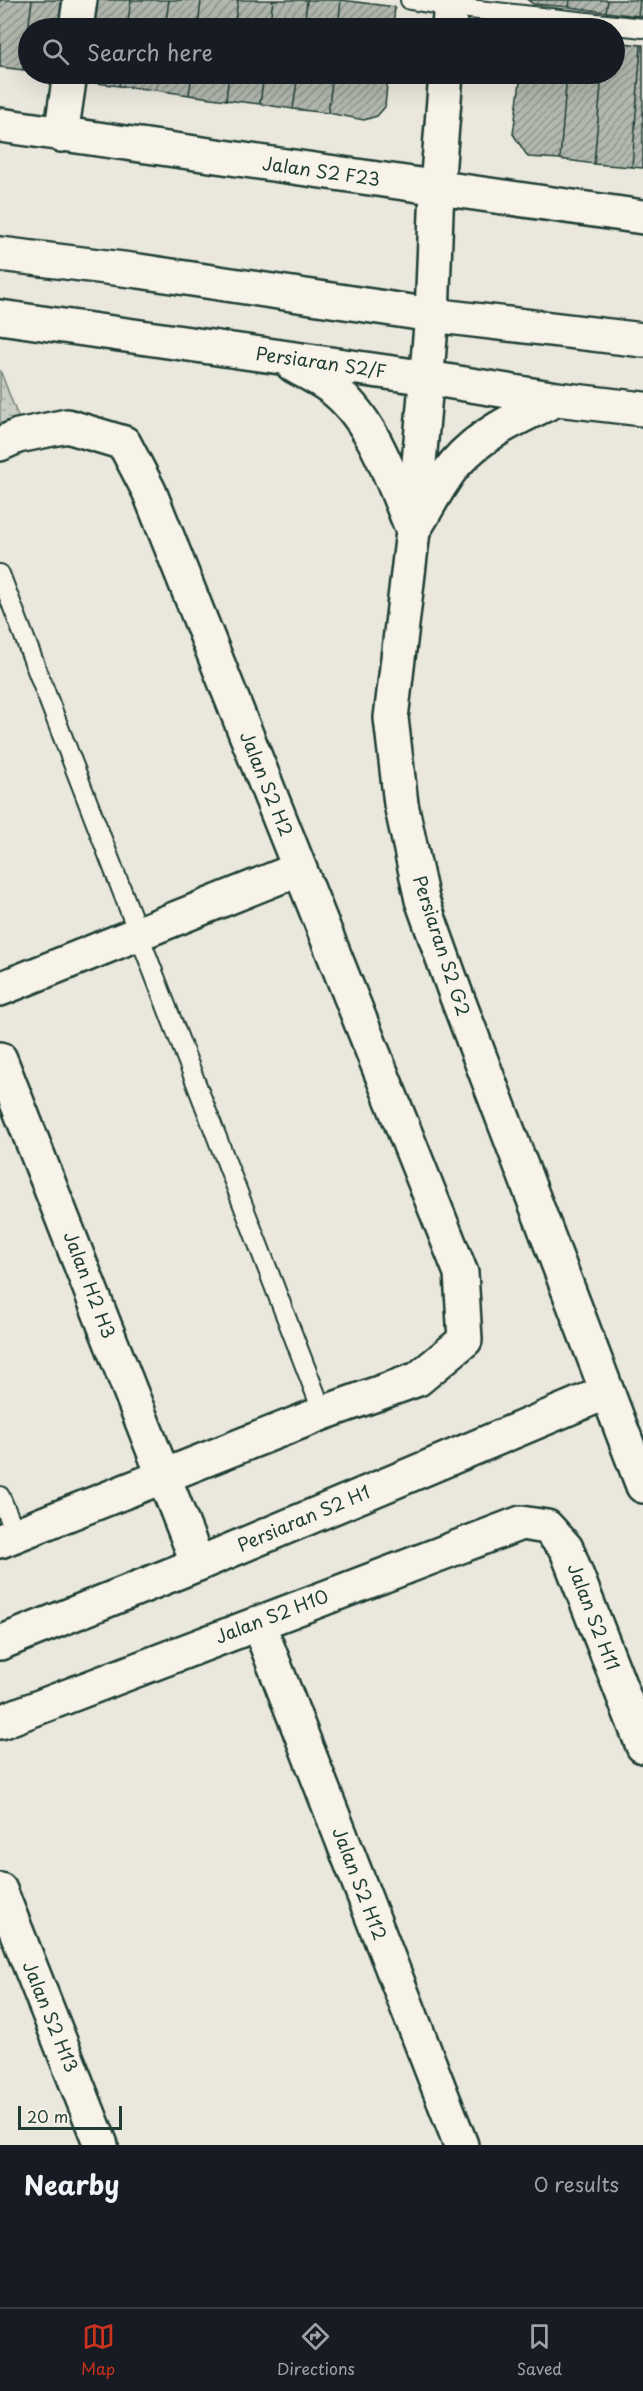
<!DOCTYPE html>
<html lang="en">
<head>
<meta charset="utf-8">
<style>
  :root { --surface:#171b24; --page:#242831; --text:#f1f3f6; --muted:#9ea1a6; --line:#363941; --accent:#c8321e }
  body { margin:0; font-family:"Playpen Sans",sans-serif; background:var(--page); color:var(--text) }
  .scale { position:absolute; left:18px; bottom:15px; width:104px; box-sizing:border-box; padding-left:6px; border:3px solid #1f3d34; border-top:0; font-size:16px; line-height:21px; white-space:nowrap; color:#1f3d34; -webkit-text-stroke:4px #f7f3e8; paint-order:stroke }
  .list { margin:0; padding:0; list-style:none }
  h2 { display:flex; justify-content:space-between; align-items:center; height:78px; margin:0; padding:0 24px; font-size:26px }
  h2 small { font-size:20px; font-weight:400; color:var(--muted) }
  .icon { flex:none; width:33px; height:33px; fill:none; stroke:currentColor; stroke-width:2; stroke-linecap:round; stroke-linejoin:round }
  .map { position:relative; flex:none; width:643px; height:2145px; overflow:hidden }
  .search { position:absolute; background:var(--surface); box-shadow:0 6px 24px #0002; left:18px; right:18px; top:18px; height:66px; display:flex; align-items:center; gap:15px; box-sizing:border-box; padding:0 21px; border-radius:33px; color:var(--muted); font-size:22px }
  .sheet { height:162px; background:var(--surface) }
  nav { display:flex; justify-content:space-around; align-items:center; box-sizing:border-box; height:84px; border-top:2px solid var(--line); background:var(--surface); font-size:16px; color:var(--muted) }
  nav a { display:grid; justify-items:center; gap:3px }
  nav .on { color:var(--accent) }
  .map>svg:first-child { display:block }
  .grass { fill:url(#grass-dots); stroke:#74847a; stroke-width:1.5 }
  .building { fill:url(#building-hatch); stroke:#1f3d34; stroke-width:1.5 }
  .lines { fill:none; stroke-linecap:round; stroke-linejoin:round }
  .lane-casing { stroke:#1f3d34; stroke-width:22 }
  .street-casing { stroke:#1f3d34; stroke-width:38 }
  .secondary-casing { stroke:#1f3d34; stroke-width:38 }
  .lane { stroke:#f7f3e8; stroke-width:18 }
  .street { stroke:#f7f3e8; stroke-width:33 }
  .secondary { stroke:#f7f3e8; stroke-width:33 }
  .labels { text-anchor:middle; stroke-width:5; stroke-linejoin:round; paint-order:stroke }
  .street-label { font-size:18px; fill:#1f3d34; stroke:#f7f3e8 }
</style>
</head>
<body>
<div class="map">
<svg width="643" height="2145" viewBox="0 0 643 2145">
  <defs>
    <pattern id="grass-dots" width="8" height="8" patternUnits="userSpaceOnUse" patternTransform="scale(1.5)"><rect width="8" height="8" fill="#c8ccc1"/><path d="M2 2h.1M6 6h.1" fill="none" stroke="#abb0a6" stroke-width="1.8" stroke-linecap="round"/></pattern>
    <pattern id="building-hatch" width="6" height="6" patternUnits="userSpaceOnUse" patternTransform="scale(1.5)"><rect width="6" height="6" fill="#b2b8ae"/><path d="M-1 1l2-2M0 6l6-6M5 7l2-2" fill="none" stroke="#90978e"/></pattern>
  </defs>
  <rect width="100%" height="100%" fill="#eae8dd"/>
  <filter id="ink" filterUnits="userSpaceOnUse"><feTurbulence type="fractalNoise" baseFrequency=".0167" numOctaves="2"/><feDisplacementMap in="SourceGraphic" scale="12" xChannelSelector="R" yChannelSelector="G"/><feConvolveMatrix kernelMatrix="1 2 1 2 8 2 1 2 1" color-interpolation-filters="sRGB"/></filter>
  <g filter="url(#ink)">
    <!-- grass -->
    <path class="grass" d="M0,370L22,427L0,437Z"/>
    <!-- building -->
    <path class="building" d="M0,0H32L23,70L0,67Z
      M32,0H68L64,28H28V70H23Z
      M94,0H131L127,28H90Z
      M131,0H169L165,28H127Z
      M169,0H201L198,28H165Z
      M201,0H238L234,28H198Z
      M238,0H273L269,28H234Z
      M273,0H307L304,28H269Z
      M307,0H341L338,28H304Z
      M341,0L395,7L393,28H338Z
      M528,0H570L569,7L533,4Z
      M570,0H608L606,12L569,7Z
      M608,0H640L638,16L606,12Z
      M640,0H643V16H638Z
      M614,42L641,45L632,167L594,164L602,74H614Z
      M641,45H643V168L632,167Z
      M83,74H121L119,86L82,81Z
      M121,74H158L156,90L119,86Z
      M158,74H192L189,95L156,90Z
      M192,74H229L226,100L189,95Z
      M229,74H264L260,104L226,100Z
      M264,74H298L293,109L260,104Z
      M298,74H333L328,113L293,109Z
      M333,74H388L385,107L377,116L364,120L328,113Z
      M521,74H567L560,159L528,157L513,134Z
      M567,74H602L594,164L560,159Z"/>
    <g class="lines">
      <!-- lane casing -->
      <g class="lane-casing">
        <path id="lane" d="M410,0L451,7L643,28
          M0,574L323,1413
          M0,1496L16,1534"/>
      </g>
      <!-- street casing -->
      <g class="street-casing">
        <path id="street" d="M76,28L80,0
          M449,28L451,0
          M0,125L643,217
          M61,135L70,74
          M432,315L437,188L446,74
          M0,444L18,436L67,426L124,443L149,491L461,1273L465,1340L418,1379L323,1413L0,1541
          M0,989L299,869
          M0,1059L198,1564
          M258,1623L461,2145
          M0,1722L521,1523L547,1527L566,1548L643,1746
          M0,1890L101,2145"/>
      </g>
      <!-- secondary casing -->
      <g class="secondary-casing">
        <path id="secondary" d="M0,254L139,271L432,315L643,340
          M432,315L413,531L391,718L401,804L422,900L455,992L643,1486
          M0,317L428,378L557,399L643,409
          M293,365C305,372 318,378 329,386C372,416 392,480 411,526
          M417,524C429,505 440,482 455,464C481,433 521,416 557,399
          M0,1643L198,1564L607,1392"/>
      </g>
      <!-- lane -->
      <use href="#lane" class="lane"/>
      <!-- street -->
      <use href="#street" class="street"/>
      <!-- secondary -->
      <use href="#secondary" class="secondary"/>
    </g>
  </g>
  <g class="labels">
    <!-- street labels -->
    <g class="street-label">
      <text transform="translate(321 172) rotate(8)" y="6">Jalan S2 F23</text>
      <text transform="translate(321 363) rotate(8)" y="6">Persiaran S2/F</text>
      <text transform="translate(266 784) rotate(68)" y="6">Jalan S2 H2</text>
      <text transform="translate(441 946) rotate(72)" y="6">Persiaran S2 G2</text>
      <text transform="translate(89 1285) rotate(69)" y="6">Jalan H2 H3</text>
      <text transform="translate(304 1519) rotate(-23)" y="6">Persiaran S2 H1</text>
      <text transform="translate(272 1617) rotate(-21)" y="6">Jalan S2 H10</text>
      <text transform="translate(593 1617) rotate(69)" y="6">Jalan S2 H11</text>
      <text transform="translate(359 1884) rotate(69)" y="6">Jalan S2 H12</text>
      <text transform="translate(50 2017) rotate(68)" y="6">Jalan S2 H13</text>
    </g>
  </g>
</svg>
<div class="scale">20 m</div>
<div class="search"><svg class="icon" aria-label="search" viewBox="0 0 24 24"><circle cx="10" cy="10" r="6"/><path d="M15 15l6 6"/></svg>Search here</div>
</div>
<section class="sheet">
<h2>Nearby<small>0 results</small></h2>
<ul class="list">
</ul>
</section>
<nav>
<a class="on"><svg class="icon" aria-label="map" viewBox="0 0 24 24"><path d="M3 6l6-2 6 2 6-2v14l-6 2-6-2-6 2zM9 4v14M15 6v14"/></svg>Map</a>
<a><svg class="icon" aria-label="directions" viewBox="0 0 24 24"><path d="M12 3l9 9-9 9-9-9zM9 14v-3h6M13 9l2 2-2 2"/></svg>Directions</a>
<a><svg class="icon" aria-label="saved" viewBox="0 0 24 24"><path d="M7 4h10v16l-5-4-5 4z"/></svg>Saved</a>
</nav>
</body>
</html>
